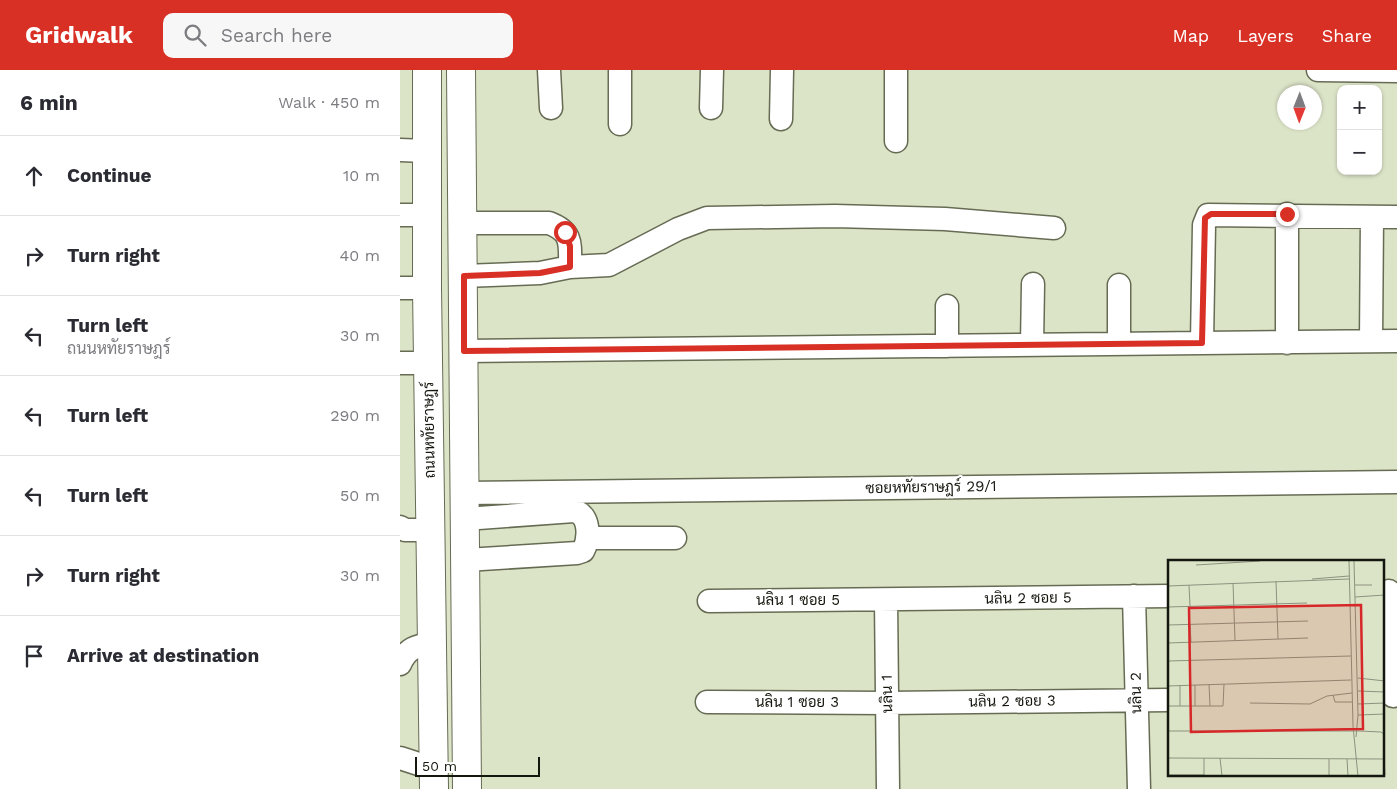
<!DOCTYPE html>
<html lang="en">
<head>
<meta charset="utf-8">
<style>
  :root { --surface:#fff; --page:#f7f7f7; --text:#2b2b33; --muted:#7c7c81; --line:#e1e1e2; --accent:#d93025 }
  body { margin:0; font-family:"Work Sans",Sarabun,sans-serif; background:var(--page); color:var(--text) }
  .controls { position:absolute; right:15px; top:15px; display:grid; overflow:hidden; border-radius:10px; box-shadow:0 1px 4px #0004 }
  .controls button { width:45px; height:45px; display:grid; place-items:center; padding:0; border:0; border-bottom:1px solid var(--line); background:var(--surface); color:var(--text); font:25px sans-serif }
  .compass { position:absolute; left:877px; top:15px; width:45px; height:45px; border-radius:50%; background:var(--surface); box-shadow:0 1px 4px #0004; rotate:181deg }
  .scale { position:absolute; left:15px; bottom:12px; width:125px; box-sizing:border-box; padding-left:5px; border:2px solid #14170d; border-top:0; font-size:14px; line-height:18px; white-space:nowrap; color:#14170d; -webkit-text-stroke:4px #fff; paint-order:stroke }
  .stop { position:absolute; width:15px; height:15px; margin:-11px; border:4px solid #d93025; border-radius:50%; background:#fff }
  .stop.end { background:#d93025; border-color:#fff; box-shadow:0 1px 5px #0008 }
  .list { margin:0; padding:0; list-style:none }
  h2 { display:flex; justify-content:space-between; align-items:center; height:65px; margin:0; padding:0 20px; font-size:21px }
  h2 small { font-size:16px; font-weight:400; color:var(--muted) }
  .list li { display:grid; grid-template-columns:32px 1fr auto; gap:15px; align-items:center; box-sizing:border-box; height:80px; padding:0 20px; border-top:1px solid var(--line) }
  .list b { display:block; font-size:19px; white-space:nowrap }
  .list p { margin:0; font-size:16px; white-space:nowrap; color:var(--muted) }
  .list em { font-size:16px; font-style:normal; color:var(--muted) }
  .icon { flex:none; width:28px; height:28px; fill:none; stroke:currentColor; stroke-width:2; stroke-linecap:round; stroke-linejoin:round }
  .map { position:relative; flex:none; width:997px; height:719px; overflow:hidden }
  header { display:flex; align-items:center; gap:30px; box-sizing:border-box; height:70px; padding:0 25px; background:var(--accent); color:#fff }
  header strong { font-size:24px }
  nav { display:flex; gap:28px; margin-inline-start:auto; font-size:18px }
  .search { width:350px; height:45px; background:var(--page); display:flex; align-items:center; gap:12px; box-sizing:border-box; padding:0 18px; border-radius:10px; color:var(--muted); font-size:19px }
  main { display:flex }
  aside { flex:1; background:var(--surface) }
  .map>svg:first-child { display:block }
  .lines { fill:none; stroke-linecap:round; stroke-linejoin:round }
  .minor-casing { stroke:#666c54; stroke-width:25 }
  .major-casing { stroke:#666c54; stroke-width:30 }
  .minor { stroke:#fff; stroke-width:22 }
  .major { stroke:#fff; stroke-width:28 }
  .route { stroke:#d93025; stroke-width:6 }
  .labels { text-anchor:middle; stroke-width:4; stroke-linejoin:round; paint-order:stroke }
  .street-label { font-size:15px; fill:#14170d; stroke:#fff }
  .inset-road { fill:none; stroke:#8c927d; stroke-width:1 }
  .view { fill:#d62828; fill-opacity:0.15; stroke:#d62828; stroke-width:2.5 }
  .inset-edge { fill:none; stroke:#14170d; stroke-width:2.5 }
</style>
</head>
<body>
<header>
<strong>Gridwalk</strong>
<div class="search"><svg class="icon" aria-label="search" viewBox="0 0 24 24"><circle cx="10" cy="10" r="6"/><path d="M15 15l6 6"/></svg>Search here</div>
<nav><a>Map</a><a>Layers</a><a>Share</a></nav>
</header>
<main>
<aside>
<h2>6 min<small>Walk · 450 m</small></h2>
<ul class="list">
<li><svg class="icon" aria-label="ahead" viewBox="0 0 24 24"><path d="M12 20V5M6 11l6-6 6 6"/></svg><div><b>Continue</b></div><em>10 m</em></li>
<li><svg class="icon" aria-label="right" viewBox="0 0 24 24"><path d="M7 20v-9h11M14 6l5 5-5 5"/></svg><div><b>Turn right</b></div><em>40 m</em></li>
<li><svg class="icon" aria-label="left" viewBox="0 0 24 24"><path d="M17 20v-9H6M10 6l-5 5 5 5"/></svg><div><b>Turn left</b><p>ถนนหทัยราษฎร์</p></div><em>30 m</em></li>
<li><svg class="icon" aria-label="left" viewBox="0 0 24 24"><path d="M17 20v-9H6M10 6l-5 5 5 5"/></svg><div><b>Turn left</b></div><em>290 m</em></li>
<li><svg class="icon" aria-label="left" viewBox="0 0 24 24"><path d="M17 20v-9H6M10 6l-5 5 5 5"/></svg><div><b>Turn left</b></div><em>50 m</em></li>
<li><svg class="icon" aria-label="right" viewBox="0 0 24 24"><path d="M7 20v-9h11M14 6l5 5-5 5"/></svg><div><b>Turn right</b></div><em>30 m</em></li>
<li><svg class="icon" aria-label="arrive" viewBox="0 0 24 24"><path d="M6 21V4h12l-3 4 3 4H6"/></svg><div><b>Arrive at destination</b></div></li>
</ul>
</aside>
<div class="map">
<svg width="997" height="719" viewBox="0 0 997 719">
  <rect width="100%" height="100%" fill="#dce4c8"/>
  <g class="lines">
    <!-- minor casing -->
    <g class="minor-casing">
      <path id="minor" d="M149,0L151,38
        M496,0V71
        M918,0L997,1
        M311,38L312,0
        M381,49L382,0
        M220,54V0
        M0,80L26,81
        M0,145H26
        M63,153H149C173,162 170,174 170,197
        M64,206L140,203L170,197L209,195L278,159L307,148L435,146L545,149L654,158
        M0,218H27
        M547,236V276
        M971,271L972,147
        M802,273L804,155L808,145L997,147
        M887,273V144
        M719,274V215
        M632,275L633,214
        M64,281L997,271
        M0,293H28
        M65,423L997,412
        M65,449L174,441C190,444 190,468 183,481L177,483L66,490
        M0,457L5,460H31
        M187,468H275
        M989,521L993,626
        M734,526L739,719
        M486,530L488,719
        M309,531L769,526
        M0,594C7,578 16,576 33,573
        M307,632L487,633L769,630
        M0,688L34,699"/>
    </g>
    <!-- major casing -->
    <g class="major-casing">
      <path id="major" d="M27,0V218L34,719
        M61,0L67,719"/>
    </g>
    <!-- minor -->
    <use href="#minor" class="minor"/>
    <!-- major -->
    <use href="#major" class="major"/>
  </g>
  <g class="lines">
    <!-- route -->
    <path class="route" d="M165,162L170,176V197L140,203L64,206V281L802,273L805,148L811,144H887"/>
  </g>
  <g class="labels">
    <!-- street labels -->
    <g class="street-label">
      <text transform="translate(29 360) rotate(-91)" y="5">ถนนหทัยราษฎร์</text>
      <text transform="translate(531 417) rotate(-1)" y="5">ซอยหทัยราษฎร์ 29/1</text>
      <text transform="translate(628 528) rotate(-1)" y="5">นลิน 2 ซอย 5</text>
      <text x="398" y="535">นลิน 1 ซอย 5</text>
      <text transform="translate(736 623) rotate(-91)" y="5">นลิน 2</text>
      <text transform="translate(487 624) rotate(-91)" y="5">นลิน 1</text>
      <text transform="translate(612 631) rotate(-1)" y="5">นลิน 2 ซอย 3</text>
      <text x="397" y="637">นลิน 1 ซอย 3</text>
    </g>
  </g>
  <!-- overview -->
  <g transform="translate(768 490)">
    <rect width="216" height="216" fill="#dce4c8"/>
    <path class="inset-road" d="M181,1L185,166L190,216M186,1L190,155L188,177M28,5L92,1M144,19L181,16M108,21L110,79M65,23L67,80M21,25L22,46M187,25H204M0,26L181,19M187,37L217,35M0,47L139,43M22,64L23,82M0,65L140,61M0,83L140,78M0,101L183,96M190,118L217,121M41,124L42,146M12,125V146M27,125V146M0,126L183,120M190,131L217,132M165,135L167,142H184M82,143L142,144L159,136L184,133M190,144L217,143M0,146H55L56,124M190,155L217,154M0,171H191L213,172L217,175M0,198L217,199M52,198L54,216M179,199L180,216M216,199L217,215M0,215H36V198M161,216V199"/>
    <path class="view" d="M193,45L195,169L23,172L21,48Z"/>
    <rect width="216" height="216" class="inset-edge"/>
  </g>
</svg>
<div class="controls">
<button>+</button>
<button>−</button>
</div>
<svg class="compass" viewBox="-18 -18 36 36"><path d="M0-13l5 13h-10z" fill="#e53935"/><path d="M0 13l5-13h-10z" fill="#7c7c81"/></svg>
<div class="scale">50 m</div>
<div class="stop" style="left:165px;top:162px"></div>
<div class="stop end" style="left:887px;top:144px"></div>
</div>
</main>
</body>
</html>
